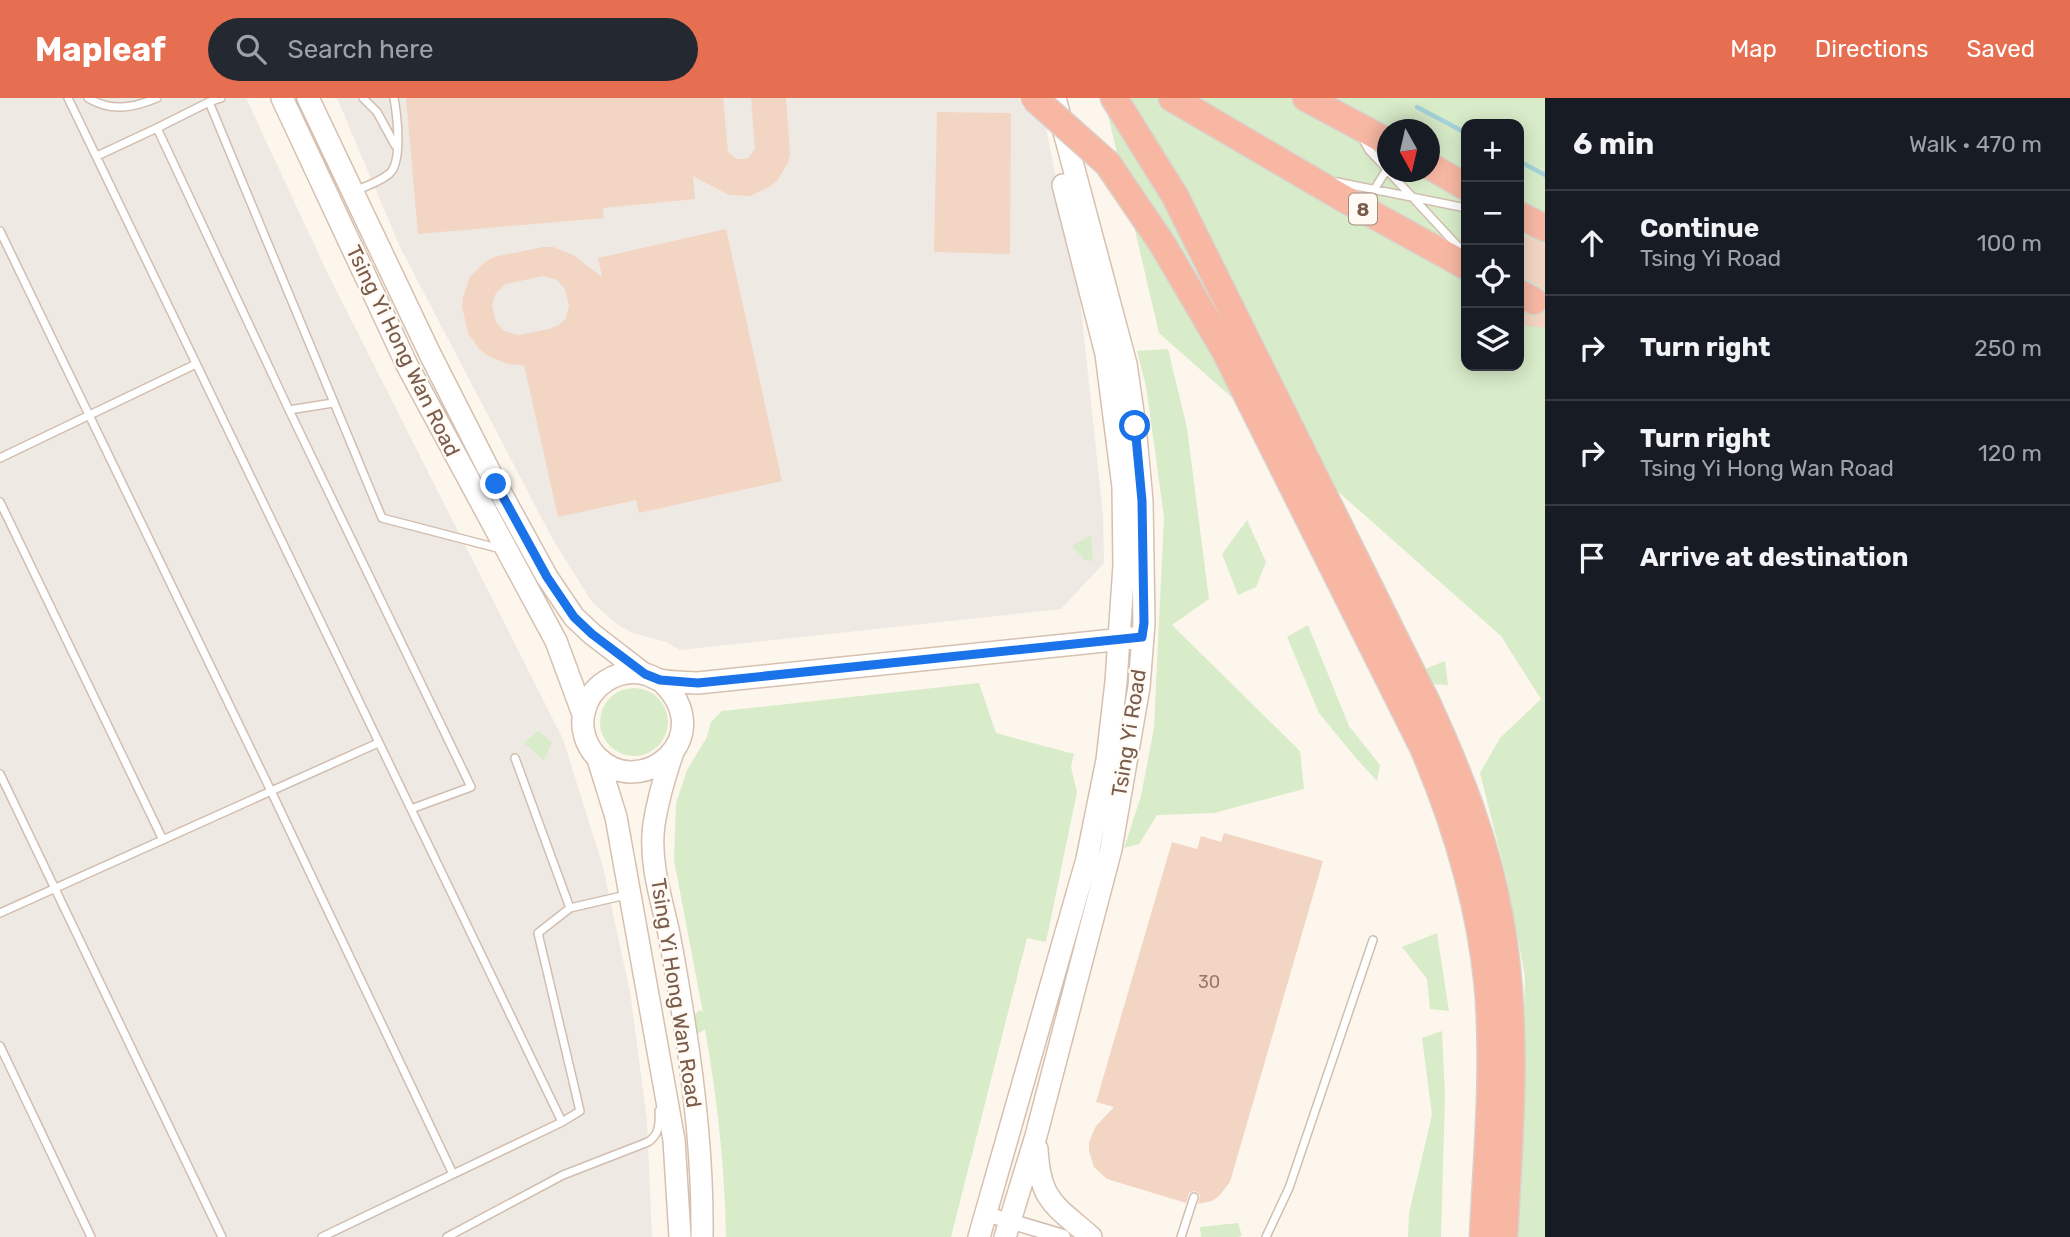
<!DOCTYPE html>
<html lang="en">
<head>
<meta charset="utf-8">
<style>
  :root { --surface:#171b24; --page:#242831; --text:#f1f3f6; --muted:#9ea1a6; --line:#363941; --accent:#e76f51 }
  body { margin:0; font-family:Rubik,sans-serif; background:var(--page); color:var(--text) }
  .controls { position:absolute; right:21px; top:21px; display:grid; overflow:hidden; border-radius:14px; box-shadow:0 4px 18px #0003 }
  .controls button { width:63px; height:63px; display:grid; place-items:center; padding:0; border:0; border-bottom:2px solid var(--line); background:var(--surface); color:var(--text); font:35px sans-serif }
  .compass { position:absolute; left:1377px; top:21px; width:63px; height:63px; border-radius:50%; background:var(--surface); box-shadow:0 4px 18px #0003; rotate:172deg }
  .stop { position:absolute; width:21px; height:21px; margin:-16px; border:5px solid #1a73e8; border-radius:50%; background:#fff }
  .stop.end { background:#1a73e8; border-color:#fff; box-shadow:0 2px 7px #0008 }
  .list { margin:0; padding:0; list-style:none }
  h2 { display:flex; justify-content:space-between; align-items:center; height:91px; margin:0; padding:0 28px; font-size:30px }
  h2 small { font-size:23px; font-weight:400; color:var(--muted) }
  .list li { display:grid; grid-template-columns:46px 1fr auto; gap:21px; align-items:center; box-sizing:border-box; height:105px; padding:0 28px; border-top:2px solid var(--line) }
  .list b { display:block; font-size:26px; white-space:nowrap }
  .list p { margin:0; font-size:23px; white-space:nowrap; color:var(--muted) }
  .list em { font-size:23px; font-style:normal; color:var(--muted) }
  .icon { flex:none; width:38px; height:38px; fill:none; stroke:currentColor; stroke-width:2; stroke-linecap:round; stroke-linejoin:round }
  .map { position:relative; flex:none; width:1545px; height:1139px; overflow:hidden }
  header { display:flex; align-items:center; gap:42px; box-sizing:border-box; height:98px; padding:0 35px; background:var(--accent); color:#fff }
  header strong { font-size:33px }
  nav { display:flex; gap:38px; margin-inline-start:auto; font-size:24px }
  .search { width:490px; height:63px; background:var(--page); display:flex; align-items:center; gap:18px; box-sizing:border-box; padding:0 24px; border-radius:38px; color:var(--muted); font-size:26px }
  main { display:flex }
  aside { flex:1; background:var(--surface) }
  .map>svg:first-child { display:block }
  .industrial { fill:#efe9e4 }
  .green { fill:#d8ecc9; fill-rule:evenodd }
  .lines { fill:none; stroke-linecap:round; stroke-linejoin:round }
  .stream { stroke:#a5d3da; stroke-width:4.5 }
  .building { fill:#f3d5c3; fill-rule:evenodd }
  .lane-casing { stroke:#d1beb0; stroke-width:10 }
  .street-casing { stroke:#d1beb0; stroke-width:17 }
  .secondary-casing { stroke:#d6c0b0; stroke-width:24 }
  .highway-casing { stroke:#dad1cd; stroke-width:29 }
  .lane { stroke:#fff; stroke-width:7 }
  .street { stroke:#fff; stroke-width:14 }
  .secondary { stroke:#fff; stroke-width:21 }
  .highway { stroke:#f7b7a3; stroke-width:26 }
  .highway-bridge-casing { stroke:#dad1cd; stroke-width:29; stroke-linecap:butt }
  .highway-bridge { stroke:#f7b7a3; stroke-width:26 }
  .route { stroke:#1a73e8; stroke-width:9 }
  .labels { text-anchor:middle; stroke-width:5; stroke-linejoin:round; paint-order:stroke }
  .number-label { font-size:18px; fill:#987a6a }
  .shield { fill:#fffaf3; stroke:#a28b7f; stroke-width:2 }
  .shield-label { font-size:19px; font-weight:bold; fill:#7a5c4d }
  .street-label { font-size:21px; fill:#7a5c4d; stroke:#fffaf3 }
</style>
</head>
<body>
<header>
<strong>Mapleaf</strong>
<div class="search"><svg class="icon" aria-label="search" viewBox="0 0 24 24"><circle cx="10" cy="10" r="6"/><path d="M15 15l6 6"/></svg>Search here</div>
<nav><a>Map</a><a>Directions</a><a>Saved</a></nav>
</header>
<main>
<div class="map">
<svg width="1545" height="1139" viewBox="0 0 1545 1139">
  <rect width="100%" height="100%" fill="#fdf6ec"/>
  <!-- industrial -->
  <path class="industrial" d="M0,0H246L327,174L563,641L603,769L630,894L647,1022L652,1139H0Z
    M337,0H1040L1080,201L1103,417L1104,465L1061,511L680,552L666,544L633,535L618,527L592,504L552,440L400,149Z"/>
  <!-- green -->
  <path class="green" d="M1104,0H1545V1139H1517L1525,879L1507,782L1480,675L1500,640L1541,601L1501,538L1159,235ZM1466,26H1519V268H1466ZM1388,32H1430V74H1388Z
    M1168,251L1187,330L1209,501L1172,527L1300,653L1304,691L1214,715L1157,717L1139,746L1124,750L1141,698L1154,630L1164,419L1146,288L1137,253Z
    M1247,422L1266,464L1256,489L1238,497L1222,456Z
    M1091,437L1093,463L1085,462L1072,448Z
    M1308,527L1349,628L1380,667L1377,683L1355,659L1319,615L1287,539Z
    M1445,563L1448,587L1427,586L1425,571Z
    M979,585L996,635L1074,656L1071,669L1077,694L1046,844L1027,840L951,1139H726C725,1069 717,1000 705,931L698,936L692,918L700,912L703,915L674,762L676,705L687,672L707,639L711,624L722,613Z
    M600 624a34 34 0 1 1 68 0a34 34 0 1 1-68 0Z
    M538,633L552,644L544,663L524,645Z
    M1437,835L1449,913L1430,911L1427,881L1402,849Z
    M1442,933L1445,997L1441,1139H1408L1409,1115L1432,1017L1422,940Z
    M1238,1125L1242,1138L1238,1139H1201L1200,1129Z"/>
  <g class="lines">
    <!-- stream -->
    <path class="stream" d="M1417,9L1466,35
      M1519,63L1545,77"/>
  </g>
  <!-- building -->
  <path class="building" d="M406,0H723L728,54L737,61H742L748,60L755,51L751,0H786L790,55L788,65L777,83L769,89L750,98L729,97L693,78L695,101L603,110L604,120L418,136Z
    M937,14L1011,15L1010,156L934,154Z
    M726,131L782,383L639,415L636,402L558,419L524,267L508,266L488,258L480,252L468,235L462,209L463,199L470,179L485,164L494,159L543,149H553L573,157L602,179L598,160ZM543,178L557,182L565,191L569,208L566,220L559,227L549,231L518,237L504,233L496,224L492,207L496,195L506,186Z
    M1526,138L1545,146V192L1526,181L1519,179V142Z
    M1519,213L1534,219L1545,214V230L1519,227Z
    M1224,735L1323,763L1230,1084L1219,1098L1212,1103L1198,1106L1200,1097L1195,1093L1189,1095L1186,1105L1107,1081L1094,1069L1089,1053V1044L1096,1028L1114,1009L1096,1004L1172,744L1197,751L1201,738L1221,744Z"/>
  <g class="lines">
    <!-- lane casing -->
    <g class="lane-casing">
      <path id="lane" d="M68,0L562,1024L322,1139
        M88,0C111,14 133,10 157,0
        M363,0L377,14L395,47
        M209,4L221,0
        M157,30L209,4L382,420L501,451
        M1362,40L1369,52L1388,72
        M97,58L157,30L289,312L471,689L411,711
        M1389,74L1465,156
        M1337,84L1466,110
        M1374,92L1387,71
        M354,93C365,89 379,84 389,76C403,65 397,17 394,0
        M0,133L271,693L453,1076
        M289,312L333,305
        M0,360L196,266
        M0,404L163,742
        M515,660L570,810L626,797
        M0,676L222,1139
        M0,815L378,645
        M0,948L91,1139
        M562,1024L580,1013L538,835L570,810
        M447,1139L563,1077L648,1044C659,1037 660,1026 659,1013
        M1181,1139L1194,1099
        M1266,1139L1289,1090L1373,842"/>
    </g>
    <!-- street casing -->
    <g class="street-casing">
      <path id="street" d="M986,1116L1063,1139"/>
    </g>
    <!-- secondary casing -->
    <g class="secondary-casing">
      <path id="secondary" d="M282,0L407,267L556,543L583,616
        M308,0L430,256L496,386L547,479L574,519L592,536L644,576
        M660,582C722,638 641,704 597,659C586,648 580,630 584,615C589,588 618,569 645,576C650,577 655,581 660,582C672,585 685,584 698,585L1133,540
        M673,654C665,677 658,701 654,726C649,761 660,797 668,831C673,856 677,880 681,905C694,982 703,1061 702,1139
        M598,661L616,719L674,1042L680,1139
        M1037,1051C1040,1104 1055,1107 1091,1139
        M979,1139L1087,761L1107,662L1116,584L1124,467L1123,389L1106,256L1063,87
        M1005,1139L1036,1038L1111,751L1139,589L1144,525L1142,403L1135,328L1126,266L1055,0"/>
    </g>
    <!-- highway casing -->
    <g class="highway-casing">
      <path id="highway" d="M1114,0L1175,98L1427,605C1459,675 1487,745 1500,821C1519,926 1510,1033 1504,1139
        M1172,0L1341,99L1466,168
        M1306,0L1388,44
        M1108,66L1163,147L1225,253L1423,649C1456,726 1480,805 1488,889C1495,972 1487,1056 1483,1139
        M1430,68L1466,89
        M1519,117L1545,130
        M1519,195L1534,203"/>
    </g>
    <!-- lane -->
    <use href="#lane" class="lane"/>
    <!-- street -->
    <use href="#street" class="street"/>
    <!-- secondary -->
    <use href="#secondary" class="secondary"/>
    <!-- highway -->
    <use href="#highway" class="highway"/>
    <!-- highway-bridge casing -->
    <g class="highway-bridge-casing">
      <path id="highway-bridge" d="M1034,0L1108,66"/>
    </g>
    <!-- highway-bridge -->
    <use href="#highway-bridge" class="highway-bridge"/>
  </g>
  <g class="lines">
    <!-- route -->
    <path class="route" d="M496,386L547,479L574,519L592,536L645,576L660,582L698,585L1142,539L1144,525L1142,403L1135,328"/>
  </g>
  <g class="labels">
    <!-- number labels -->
    <g class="number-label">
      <text x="1209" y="890">30</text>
    </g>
    <!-- shield labels -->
    <rect class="shield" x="1349" y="95.5" width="28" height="31" rx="5"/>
    <g class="shield-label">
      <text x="1363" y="118">8</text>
    </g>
    <!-- street labels -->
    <g class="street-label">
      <text transform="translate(403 253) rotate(64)" y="7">Tsing Yi Hong Wan Road</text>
      <text transform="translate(1129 635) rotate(-81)" y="7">Tsing Yi Road</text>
      <text transform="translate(676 895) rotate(81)" y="7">Tsing Yi Hong Wan Road</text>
    </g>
  </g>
</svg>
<div class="controls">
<button>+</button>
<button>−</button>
<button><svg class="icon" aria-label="locate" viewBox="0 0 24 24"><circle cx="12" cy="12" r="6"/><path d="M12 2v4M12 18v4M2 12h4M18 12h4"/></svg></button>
<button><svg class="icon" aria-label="layers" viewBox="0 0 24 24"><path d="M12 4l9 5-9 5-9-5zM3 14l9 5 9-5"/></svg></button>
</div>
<svg class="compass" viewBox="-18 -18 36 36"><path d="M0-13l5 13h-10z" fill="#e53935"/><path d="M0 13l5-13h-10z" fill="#9ea1a6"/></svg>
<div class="stop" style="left:1135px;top:328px"></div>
<div class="stop end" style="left:496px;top:386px"></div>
</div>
<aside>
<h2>6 min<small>Walk · 470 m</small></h2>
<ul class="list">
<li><svg class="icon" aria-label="ahead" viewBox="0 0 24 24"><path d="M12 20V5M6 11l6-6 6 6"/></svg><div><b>Continue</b><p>Tsing Yi Road</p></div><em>100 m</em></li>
<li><svg class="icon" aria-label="right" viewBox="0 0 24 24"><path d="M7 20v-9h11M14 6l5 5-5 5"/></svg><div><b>Turn right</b></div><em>250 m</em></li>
<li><svg class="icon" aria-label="right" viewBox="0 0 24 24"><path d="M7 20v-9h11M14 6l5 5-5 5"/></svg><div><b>Turn right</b><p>Tsing Yi Hong Wan Road</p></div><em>120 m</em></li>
<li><svg class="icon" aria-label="arrive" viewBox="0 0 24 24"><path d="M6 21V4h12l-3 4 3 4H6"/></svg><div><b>Arrive at destination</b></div></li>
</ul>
</aside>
</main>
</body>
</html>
